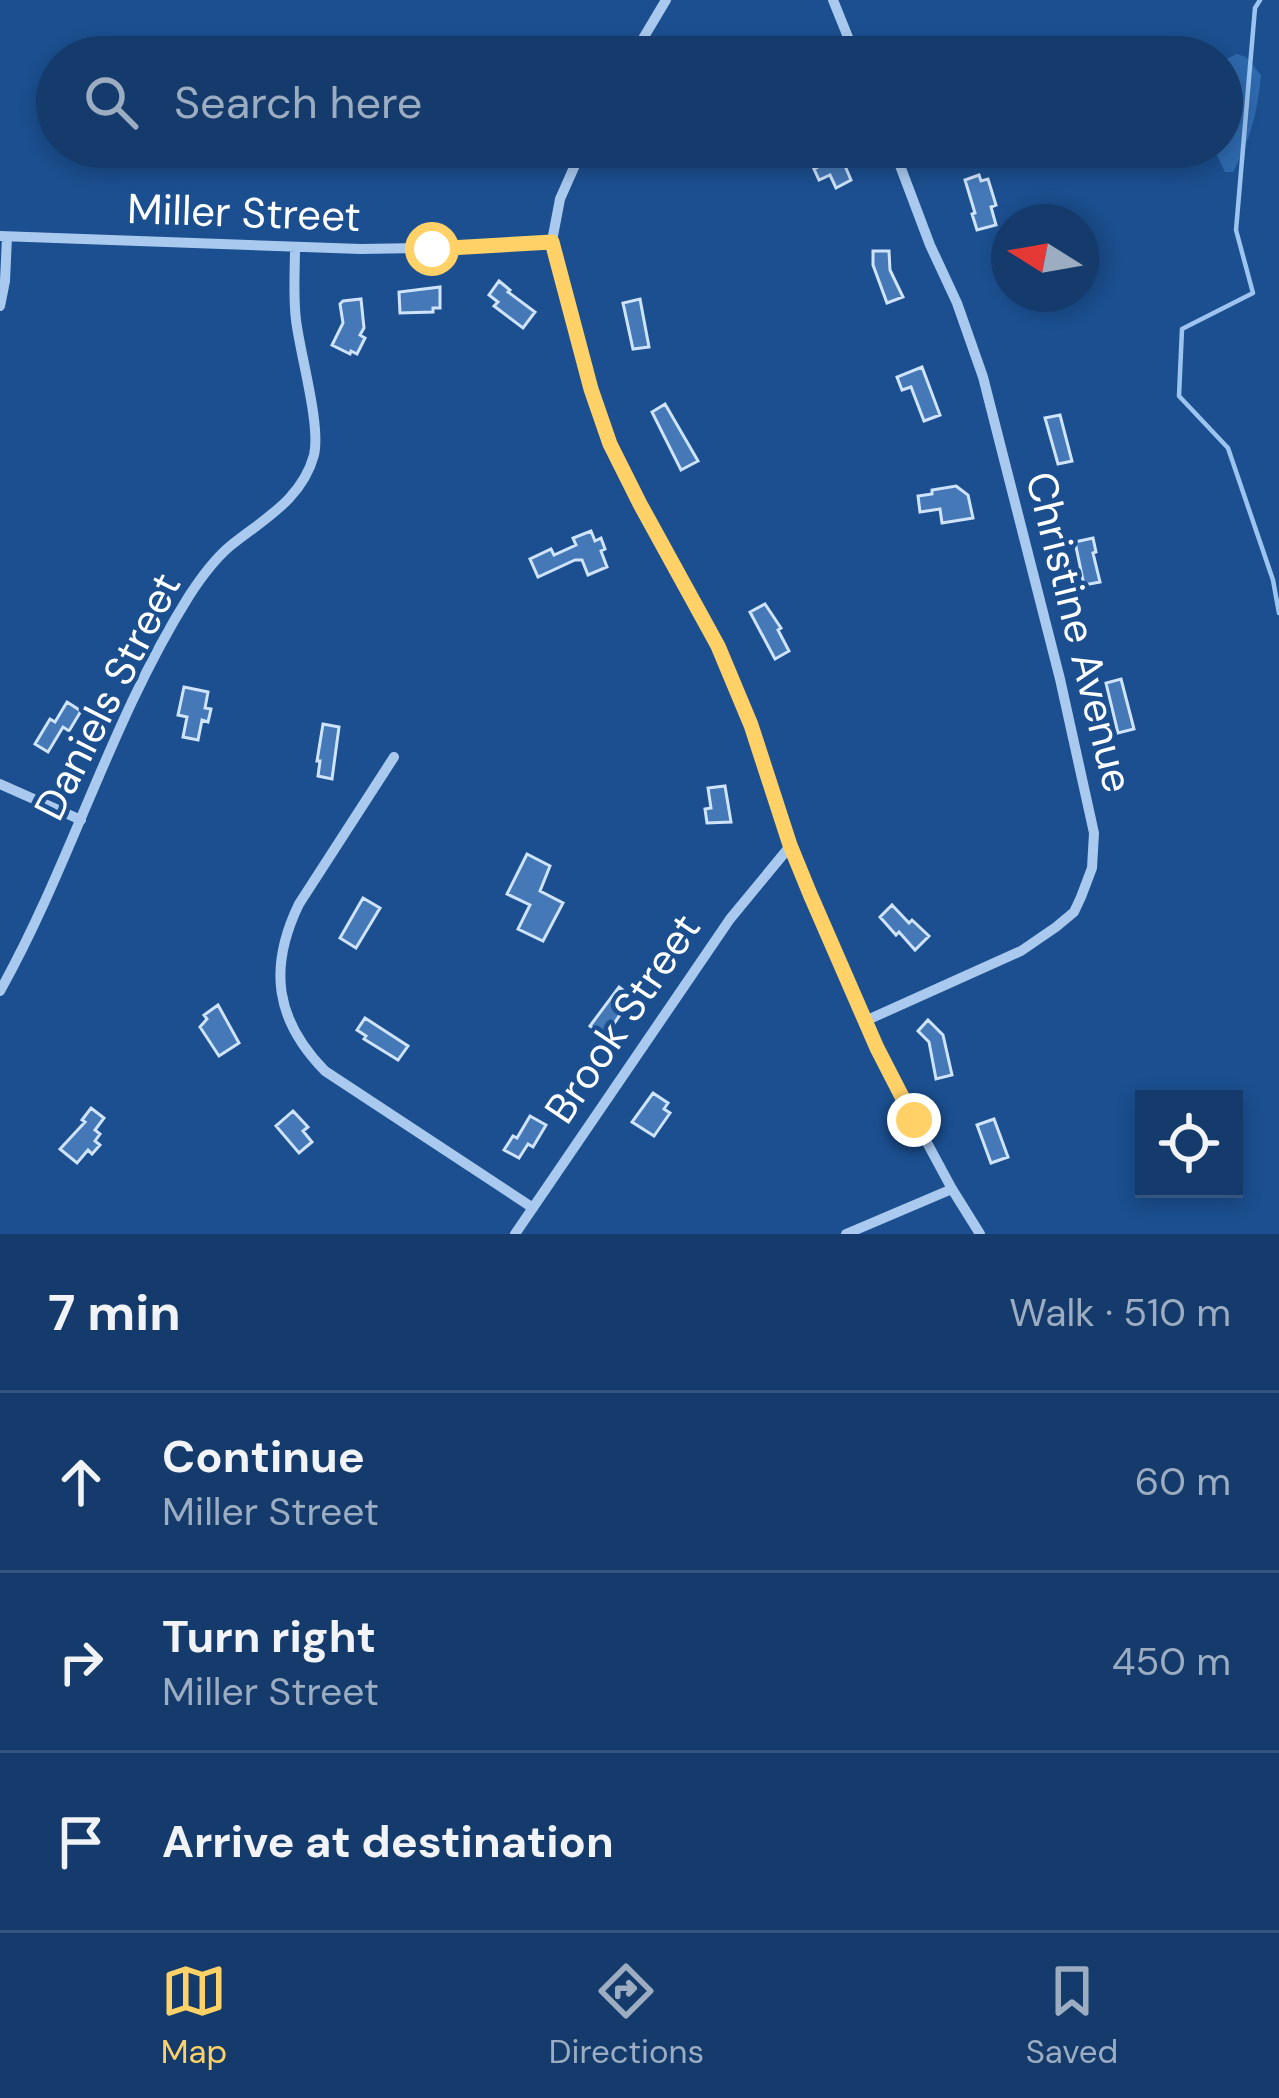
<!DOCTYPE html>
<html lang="en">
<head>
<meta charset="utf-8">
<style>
  :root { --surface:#143b6b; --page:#1d4271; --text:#f1f3f6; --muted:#9dadc1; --line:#33557e; --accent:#ffd166 }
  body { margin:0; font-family:"DM Sans",sans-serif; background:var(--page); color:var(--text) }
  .controls { position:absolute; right:36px; bottom:36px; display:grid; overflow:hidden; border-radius:0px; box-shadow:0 6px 18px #0003 }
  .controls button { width:108px; height:108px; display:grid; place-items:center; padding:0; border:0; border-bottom:3px solid var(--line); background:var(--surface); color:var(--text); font:60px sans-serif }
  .compass { position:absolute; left:991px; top:204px; width:108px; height:108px; border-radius:50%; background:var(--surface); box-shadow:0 6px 18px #0003; rotate:281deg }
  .stop { position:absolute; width:36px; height:36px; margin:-27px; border:9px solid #ffd166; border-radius:50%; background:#fff }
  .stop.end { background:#ffd166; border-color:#fff; box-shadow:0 3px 12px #0008 }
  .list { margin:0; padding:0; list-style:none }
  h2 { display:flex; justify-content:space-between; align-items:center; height:156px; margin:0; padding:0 48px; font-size:51px }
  h2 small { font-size:39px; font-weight:400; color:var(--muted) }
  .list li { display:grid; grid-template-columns:78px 1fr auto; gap:36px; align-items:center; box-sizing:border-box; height:180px; padding:0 48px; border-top:3px solid var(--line) }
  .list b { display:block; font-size:45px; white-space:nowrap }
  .list p { margin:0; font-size:39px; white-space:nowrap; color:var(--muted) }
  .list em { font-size:39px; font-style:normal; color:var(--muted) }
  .icon { flex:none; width:66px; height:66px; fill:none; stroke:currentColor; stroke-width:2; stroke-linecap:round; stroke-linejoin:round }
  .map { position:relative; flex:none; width:1279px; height:1234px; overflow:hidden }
  .search { position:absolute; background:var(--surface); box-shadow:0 6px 18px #0003; left:36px; right:36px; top:36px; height:132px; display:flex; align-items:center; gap:30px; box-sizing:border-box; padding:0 42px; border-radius:66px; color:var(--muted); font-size:45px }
  .sheet { height:696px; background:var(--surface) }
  nav { display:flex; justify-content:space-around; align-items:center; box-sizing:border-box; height:168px; border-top:3px solid var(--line); background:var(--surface); font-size:33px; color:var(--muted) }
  nav a { display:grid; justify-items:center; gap:6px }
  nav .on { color:var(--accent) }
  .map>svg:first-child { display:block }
  .green { fill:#2e69ad }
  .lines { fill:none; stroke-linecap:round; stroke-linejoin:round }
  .stream { stroke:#9cc4f0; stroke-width:4.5 }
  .building { fill:#4478b7; stroke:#cfe3fa; stroke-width:3 }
  .minor { stroke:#a9c9ee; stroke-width:10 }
  .route { stroke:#ffd166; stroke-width:15 }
  .labels { text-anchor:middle; stroke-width:9; stroke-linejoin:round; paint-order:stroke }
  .street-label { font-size:42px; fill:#fff; stroke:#1b4f8f }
</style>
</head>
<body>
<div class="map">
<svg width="1279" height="1234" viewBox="0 0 1279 1234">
  <rect width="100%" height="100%" fill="#1b4f8f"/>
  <!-- green -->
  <path class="green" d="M1237,54L1246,57L1261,75C1258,110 1250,141 1233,172H1225L1213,147H1222V61Z"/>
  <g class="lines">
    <!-- stream -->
    <path class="stream" d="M1260,0L1255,8L1236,230L1253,293L1182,329L1179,396L1228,448L1273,580L1279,613"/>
  </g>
  <!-- building -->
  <path class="building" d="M818,147H837L851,180L836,188L830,175L819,180L814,169L826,163Z
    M979,175L981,181L988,179L996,205L991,207L996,225L977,230L972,214L975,213L965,180Z
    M873,251H889L890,270L903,297L887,303L873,265Z
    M499,281L510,290L508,292L535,312L523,328L494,306L498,302L489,295Z
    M440,287V308H433V312L400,313L399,292Z
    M361,299L364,328L360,335L365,338L357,354L351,351L350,354L332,345L343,323L340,304L343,301Z
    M640,299L649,347L633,349L623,303Z
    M922,367L940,415L924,421L911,387L902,390L897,377Z
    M665,404L698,461L681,470L652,412Z
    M1060,415L1072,461L1058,464L1045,418Z
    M956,486L968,495L973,518L942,523L940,509L920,512L918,496L932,494V490Z
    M591,531L595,541L601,538L605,549L601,551L607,567L588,575L582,560H575L538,577L530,559L551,549L554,555L576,545L573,538Z
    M1093,538L1096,552L1093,553L1100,582L1084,585L1075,542Z
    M765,604L781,628L778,630L789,651L775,659L750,612Z
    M1121,679L1134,729L1118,733L1106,683Z
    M184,687L208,692L205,708L211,709L208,722L202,720L198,740L183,737L187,717L178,715Z
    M67,702L81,711L69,731L63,727L48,752L35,744L50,719L55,722Z
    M323,724L339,727L332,779L318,776L320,761H317Z
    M725,786L731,822L707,823L705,809L711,808L708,788Z
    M527,854L550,866L540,891L563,903L543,941L518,929L530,905L507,894Z
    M363,898L380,908L356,948L340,938Z
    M892,905L909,923L912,920L929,936L915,950L899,932L896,935L880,917Z
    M619,987L632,997L605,1037L590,1026Z
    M218,1005L239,1043L219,1056L200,1027L207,1019L204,1015Z
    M365,1018L408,1046L398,1060L364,1039L366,1036L357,1030Z
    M928,1020L943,1035L952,1075L936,1079L929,1042L918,1031Z
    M653,1093L668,1103L664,1109L670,1113L654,1136L632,1122Z
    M91,1108L104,1118L95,1130L100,1134L95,1141L100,1145L92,1154L88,1150L77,1163L60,1149L85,1122L82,1120Z
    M293,1111L308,1127L303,1131L312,1142L299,1153L276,1126Z
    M530,1116L546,1125L533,1147L528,1144L519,1158L504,1150L513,1136L517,1138Z
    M994,1119L1008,1157L991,1163L977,1125Z"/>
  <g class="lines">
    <!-- minor -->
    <path class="minor" d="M833,0L856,57
      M632,57L666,0
      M583,147L560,199L552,241L600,416L622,471L719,646L751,725L791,845L876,1048L952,1189L980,1234
      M0,236L361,249L478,247L552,241
      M0,306L5,281L7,237
      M394,757L299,904C268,968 275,1020 325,1071L533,1208
      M0,784L81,820
      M0,991C71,864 111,720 189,596C200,579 214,560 229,547C262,520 302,500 314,455C321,425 300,354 296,320C293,296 295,271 295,247
      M865,1021L1021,951L1056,927L1074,912L1081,897L1092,868L1094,833L1060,679L983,377L957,303L930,245L893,147
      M515,1234L730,919L791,845
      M846,1234L952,1189"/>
  </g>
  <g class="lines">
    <!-- route -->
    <path class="route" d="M432,249L552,242L591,389L610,444L640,504L718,646L751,725L790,845L810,894L877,1048L914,1120"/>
  </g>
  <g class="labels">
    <!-- street labels -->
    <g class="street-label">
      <text transform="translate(244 212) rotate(2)" y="15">Miller Street</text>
      <text transform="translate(1080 632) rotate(76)" y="15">Christine Avenue</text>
      <text transform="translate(107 696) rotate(-63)" y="15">Daniels Street</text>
      <text transform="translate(622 1018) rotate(-56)" y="15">Brook Street</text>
    </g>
  </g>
</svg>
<div class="controls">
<button><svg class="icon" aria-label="locate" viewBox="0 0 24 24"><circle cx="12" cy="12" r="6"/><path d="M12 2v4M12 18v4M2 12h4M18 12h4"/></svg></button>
</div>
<svg class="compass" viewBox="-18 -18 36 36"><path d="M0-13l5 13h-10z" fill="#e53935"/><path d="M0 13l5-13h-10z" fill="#9dadc1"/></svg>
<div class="stop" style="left:432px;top:249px"></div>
<div class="stop end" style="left:914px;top:1120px"></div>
<div class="search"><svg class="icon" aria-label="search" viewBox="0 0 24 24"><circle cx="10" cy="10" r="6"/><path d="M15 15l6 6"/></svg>Search here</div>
</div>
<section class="sheet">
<h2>7 min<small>Walk · 510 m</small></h2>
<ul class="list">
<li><svg class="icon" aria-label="ahead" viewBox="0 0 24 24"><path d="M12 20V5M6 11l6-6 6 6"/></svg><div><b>Continue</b><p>Miller Street</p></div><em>60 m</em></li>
<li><svg class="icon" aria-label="right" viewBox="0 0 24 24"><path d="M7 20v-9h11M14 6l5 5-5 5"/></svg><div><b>Turn right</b><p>Miller Street</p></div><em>450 m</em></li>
<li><svg class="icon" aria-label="arrive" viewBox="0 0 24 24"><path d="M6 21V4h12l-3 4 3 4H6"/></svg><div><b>Arrive at destination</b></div></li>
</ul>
</section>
<nav>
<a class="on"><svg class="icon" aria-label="map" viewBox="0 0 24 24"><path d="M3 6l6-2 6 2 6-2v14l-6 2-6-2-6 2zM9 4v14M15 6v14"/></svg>Map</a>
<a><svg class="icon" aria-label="directions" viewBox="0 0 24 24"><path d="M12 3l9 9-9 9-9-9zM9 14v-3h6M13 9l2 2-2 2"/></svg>Directions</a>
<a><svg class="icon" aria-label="saved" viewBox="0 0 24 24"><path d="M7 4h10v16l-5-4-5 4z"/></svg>Saved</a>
</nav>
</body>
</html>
